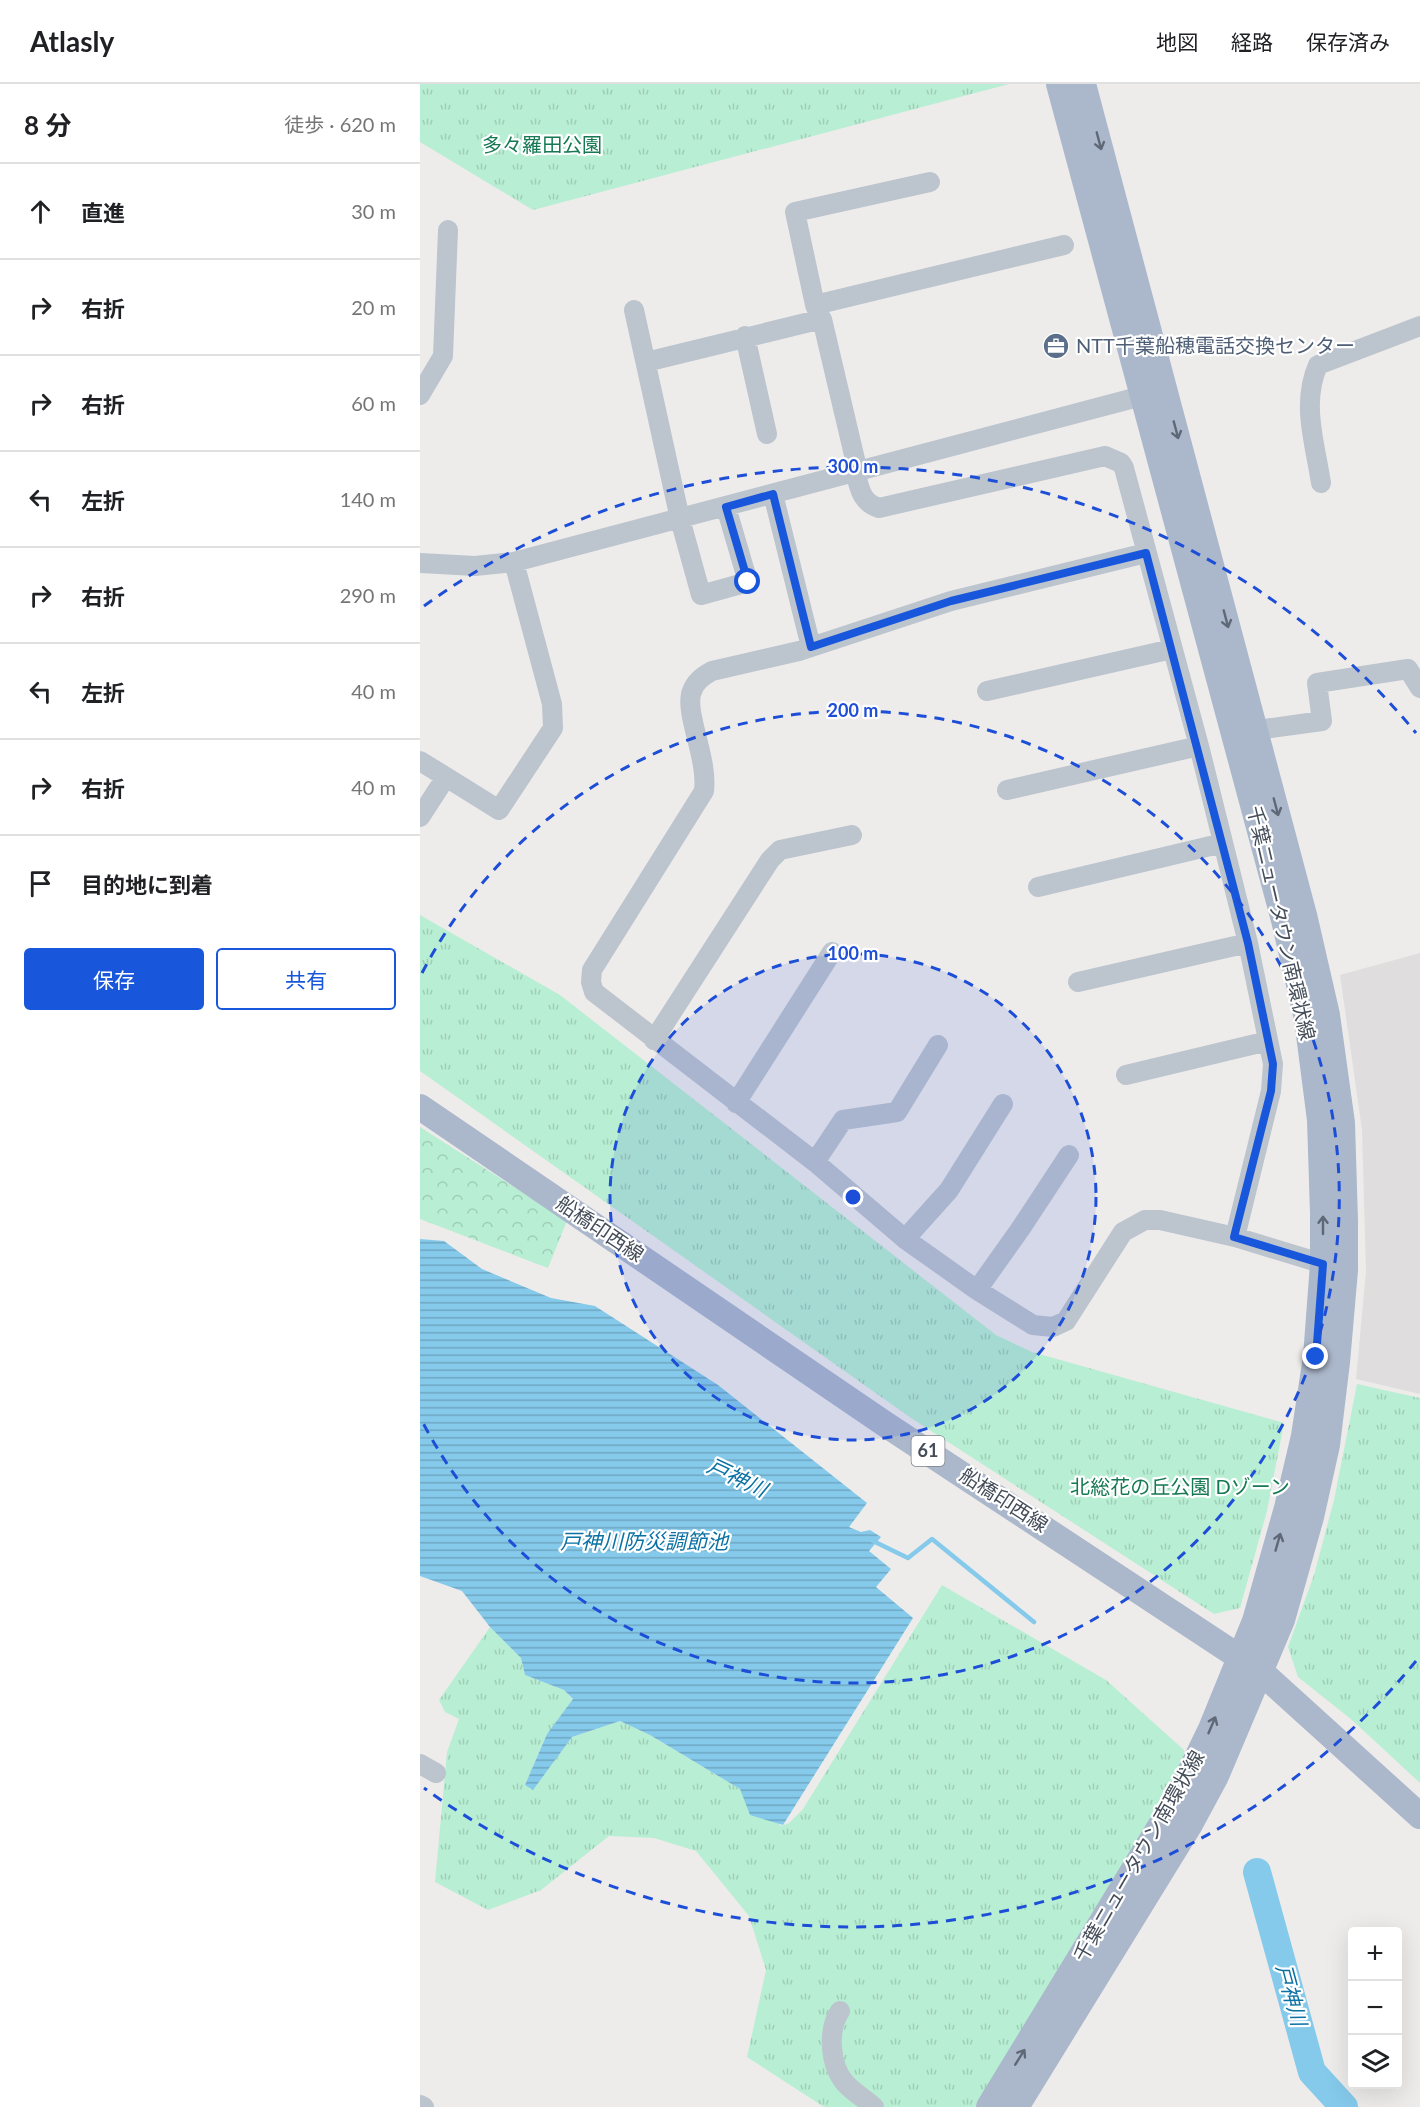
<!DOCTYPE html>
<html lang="ja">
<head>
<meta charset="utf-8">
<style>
  :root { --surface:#fff; --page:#f6f6f6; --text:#202124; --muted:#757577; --line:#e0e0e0; --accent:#1857db }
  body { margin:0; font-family:Lato,"Noto Sans JP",sans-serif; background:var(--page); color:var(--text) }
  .controls { position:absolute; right:18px; bottom:18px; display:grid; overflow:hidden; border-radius:6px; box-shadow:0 6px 24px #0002 }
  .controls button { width:54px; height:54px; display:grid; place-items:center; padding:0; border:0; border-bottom:2px solid var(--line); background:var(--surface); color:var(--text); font:30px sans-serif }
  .stop { position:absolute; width:18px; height:18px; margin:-14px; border:4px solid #1857db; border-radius:50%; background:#fff }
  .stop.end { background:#1857db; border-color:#fff; box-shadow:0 2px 6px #0008 }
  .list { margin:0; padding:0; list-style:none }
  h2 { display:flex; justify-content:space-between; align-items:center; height:78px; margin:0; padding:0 24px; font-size:26px }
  h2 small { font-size:20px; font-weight:400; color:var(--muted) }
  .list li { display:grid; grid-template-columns:39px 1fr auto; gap:18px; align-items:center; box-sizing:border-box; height:96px; padding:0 24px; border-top:2px solid var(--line) }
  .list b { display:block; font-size:22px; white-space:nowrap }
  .list em { font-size:20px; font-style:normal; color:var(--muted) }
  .actions { display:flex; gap:12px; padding:18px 24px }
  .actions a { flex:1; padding:14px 0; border:2px solid var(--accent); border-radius:6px; text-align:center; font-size:21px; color:var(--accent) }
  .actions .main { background:var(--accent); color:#fff }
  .icon { flex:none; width:33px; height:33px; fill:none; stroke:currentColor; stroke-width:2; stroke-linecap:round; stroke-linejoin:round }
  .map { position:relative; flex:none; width:1000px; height:2023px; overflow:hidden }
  header { display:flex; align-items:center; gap:36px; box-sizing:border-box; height:84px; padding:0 30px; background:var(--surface); border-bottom:2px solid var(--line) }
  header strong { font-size:28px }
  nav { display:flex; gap:33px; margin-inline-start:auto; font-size:21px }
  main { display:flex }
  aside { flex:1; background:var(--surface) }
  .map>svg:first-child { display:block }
  .education { fill:#dfdddd }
  .forest { fill:url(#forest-crowns) }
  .park { fill:url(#park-tufts) }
  .water { fill:url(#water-rules) }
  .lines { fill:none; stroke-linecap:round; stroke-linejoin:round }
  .stream { stroke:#85caeb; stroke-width:4.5 }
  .river { stroke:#85caeb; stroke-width:28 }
  .minor { stroke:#bcc4ce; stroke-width:20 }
  .major { stroke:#abb7cb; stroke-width:26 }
  .oneway { stroke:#5e6876 }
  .route { stroke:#1857db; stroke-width:8 }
  .ring { fill:none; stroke:#1d4ed8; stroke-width:3; stroke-dasharray:10 8 }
  .labels { text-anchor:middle; stroke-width:4.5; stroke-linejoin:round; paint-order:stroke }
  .shield { fill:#fff; stroke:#7c828b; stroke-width:1.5 }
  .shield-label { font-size:18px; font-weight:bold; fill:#444d59 }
  .park-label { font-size:20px; fill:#167953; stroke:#fff }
  .service-label { font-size:20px; fill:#4e5e75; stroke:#fff; text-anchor:start }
  .street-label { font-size:20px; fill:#444d59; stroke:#fff }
  .water-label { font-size:21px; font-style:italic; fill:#0c72a4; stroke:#fff }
  .centre { fill:#1d4ed8; stroke:#fff; stroke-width:3 }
  .ring-label { font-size:18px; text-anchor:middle; font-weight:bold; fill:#1d4ed8; stroke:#fff; stroke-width:4.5; stroke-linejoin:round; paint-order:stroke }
</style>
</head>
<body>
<header>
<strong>Atlasly</strong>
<nav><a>地図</a><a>経路</a><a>保存済み</a></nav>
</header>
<main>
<aside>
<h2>8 分<small>徒歩 · 620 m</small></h2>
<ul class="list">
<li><svg class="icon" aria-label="ahead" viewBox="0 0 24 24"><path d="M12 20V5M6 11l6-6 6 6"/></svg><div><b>直進</b></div><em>30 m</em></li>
<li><svg class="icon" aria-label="right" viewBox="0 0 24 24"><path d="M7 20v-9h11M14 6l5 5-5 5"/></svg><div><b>右折</b></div><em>20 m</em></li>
<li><svg class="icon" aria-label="right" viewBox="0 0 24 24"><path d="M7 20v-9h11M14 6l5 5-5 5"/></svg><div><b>右折</b></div><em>60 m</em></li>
<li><svg class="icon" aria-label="left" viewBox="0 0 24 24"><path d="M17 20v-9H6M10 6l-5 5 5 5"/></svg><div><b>左折</b></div><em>140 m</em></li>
<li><svg class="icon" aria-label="right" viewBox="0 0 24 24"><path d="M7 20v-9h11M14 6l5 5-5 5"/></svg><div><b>右折</b></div><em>290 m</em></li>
<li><svg class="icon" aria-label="left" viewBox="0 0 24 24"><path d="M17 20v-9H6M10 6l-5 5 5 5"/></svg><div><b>左折</b></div><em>40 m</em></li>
<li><svg class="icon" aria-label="right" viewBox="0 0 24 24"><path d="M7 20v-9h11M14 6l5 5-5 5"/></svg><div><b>右折</b></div><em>40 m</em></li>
<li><svg class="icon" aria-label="arrive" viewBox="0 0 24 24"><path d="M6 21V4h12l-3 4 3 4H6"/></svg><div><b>目的地に到着</b></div></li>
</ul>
<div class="actions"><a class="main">保存</a><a>共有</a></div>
</aside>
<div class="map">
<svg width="1000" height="2023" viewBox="0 0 1000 2023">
  <defs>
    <pattern id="forest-crowns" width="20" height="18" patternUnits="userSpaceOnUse" patternTransform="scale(1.5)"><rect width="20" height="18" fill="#b8eed3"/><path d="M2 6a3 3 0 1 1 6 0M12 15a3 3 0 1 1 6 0" fill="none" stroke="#9fceb7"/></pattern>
    <pattern id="park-tufts" width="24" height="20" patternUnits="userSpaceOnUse" patternTransform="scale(1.5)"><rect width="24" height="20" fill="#b8eed3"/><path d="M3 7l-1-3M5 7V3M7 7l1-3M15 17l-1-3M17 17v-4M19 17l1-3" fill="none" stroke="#9fceb7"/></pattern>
    <pattern id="water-rules" width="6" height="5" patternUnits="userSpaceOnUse" patternTransform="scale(1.5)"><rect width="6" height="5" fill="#85caeb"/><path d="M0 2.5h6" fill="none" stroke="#6ea6c1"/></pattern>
  </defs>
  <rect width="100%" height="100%" fill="#eeeceb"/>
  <!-- education -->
  <path class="education" d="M1000,869V1310L936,1295L946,1187L942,1046L920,891Z"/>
  <!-- forest -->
  <path class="forest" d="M0,1043L147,1137L128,1184L0,1135Z"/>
  <!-- park -->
  <path class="park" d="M0,0H589L113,126L0,58Z
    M0,831L140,911L576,1251L612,1268L864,1339L847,1427L820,1524L794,1530L491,1334L0,987Z
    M937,1300L1000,1314V1699L932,1636L878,1593L868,1563L894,1491L914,1416Z
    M522,1501L686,1596L764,1666L765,1672L740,1723L562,2023H404L327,1973L346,1886L329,1832L276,1767L234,1754L189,1752L121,1806L68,1826L15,1798L27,1668L39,1635L25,1628L19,1616L70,1543L101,1574L105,1591L144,1606L153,1616L127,1650L105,1701L113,1705L152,1653L200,1637L230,1651L320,1705L361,1742L369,1739L383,1725Z"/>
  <!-- water -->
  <path class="water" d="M0,1155L24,1157L62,1185L131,1214L175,1222L298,1301L447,1419L429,1443L441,1448L450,1446L461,1453L449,1467L471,1485L456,1503L493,1534L363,1741L330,1731L320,1705L230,1651L200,1637L152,1653L113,1706L105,1701L127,1650L153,1615L144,1606L105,1591L101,1574L70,1543L42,1507L0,1492Z"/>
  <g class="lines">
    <!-- stream -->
    <path class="stream" d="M451,1456L488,1474L512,1455L614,1538"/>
    <!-- river -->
    <path class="river" d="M837,1788L892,1988L924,2023"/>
    <!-- minor -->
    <path class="minor" d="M395,221L644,161
      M214,226L260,435L281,511L328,498L306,423
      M400,232L395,221L375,128L510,98
      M325,252L347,350
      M226,278L402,235L438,388
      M0,311L23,272L28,146
      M435,388C440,405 441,418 459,424L685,372L701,379L704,384L779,662L828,859L853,980L851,1007L815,1153
      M901,399C895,359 881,319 898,281L1000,242
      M353,410L391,563
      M726,469L531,517L379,567L292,587C283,592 274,598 271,610C266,633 288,675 284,707L172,886L171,898L174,908L395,1078L485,1155L557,1206L613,1241L633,1243L646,1237L703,1148L725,1136H740L815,1153L914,1183
      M0,479L55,482L94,478L737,308
      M567,607L752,565
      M823,648L902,637L897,599L988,585L1000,604
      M0,677L26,693
      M587,706L779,662
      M0,733L26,693L79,726L133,644L132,620L94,478
      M618,803L803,759
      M658,898L828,859
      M234,956L350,776L360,766L432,751
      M706,991L848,957
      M316,1019L412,868
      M395,1078L423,1036L477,1028L518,961
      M485,1155L529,1106L583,1020
      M557,1206L601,1144L649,1071
      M0,1680L16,1689
      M420,1927C407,1947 410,1981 425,1999C433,2008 445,2015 454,2023
      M0,2021L4,2023"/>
    <!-- major -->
    <path class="major" d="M0,1023L465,1340L819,1573L841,1588L1000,1732
      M569,2023L758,1713L791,1645L835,1537L867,1424L884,1352L896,1273L903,1180V1129L900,1036L887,935L864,836L639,0
      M596,2023L769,1742L796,1692L862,1536L891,1433L907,1361L917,1278L925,1186V1137L922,1039L907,931L884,831L663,0"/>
  </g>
  <!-- one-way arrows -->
  <defs><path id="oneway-shaft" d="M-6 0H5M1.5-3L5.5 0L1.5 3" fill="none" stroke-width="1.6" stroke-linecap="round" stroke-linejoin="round" transform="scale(1.5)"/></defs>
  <g class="oneway">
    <use href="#oneway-shaft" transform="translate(679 57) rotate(75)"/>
    <use href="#oneway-shaft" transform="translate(756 346) rotate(75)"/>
    <use href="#oneway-shaft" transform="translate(806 535) rotate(75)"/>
    <use href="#oneway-shaft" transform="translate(856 723) rotate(75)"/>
    <use href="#oneway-shaft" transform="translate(903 1141) rotate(-90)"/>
    <use href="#oneway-shaft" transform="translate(858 1458) rotate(-74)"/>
    <use href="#oneway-shaft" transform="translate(792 1641) rotate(-67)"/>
    <use href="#oneway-shaft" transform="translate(600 1973) rotate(-58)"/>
  </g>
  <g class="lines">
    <!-- route -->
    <path class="route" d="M328,498L306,423L353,410L391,563L531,517L726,469L828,859L853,980L851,1007L814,1153L903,1180L896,1273"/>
  </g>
  <!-- distance rings -->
  <circle cx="433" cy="1113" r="243" fill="#1d4ed8" fill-opacity=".12"/>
  <g class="ring">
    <circle cx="433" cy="1113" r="243"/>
    <path d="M2 889A486 486 0 1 1 2 1337"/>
    <path d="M996 1577A730 730 0 0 1 4 1704M4 522A730 730 0 0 1 996 649"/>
  </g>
  <!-- icons -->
  <defs>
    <g id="office-disc" transform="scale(1.35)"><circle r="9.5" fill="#5c6f8a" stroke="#fff"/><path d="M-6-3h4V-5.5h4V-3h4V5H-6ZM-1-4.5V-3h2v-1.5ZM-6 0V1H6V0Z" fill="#fff"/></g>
  </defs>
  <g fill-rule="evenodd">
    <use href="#office-disc" x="636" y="262"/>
  </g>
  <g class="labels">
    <!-- shield labels -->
    <rect class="shield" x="491.5" y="1352" width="33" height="30" rx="4.5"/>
    <g class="shield-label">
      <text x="508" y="1373">61</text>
    </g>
    <!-- park labels -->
    <g class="park-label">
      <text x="122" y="68">多々羅田公園</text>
      <text x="760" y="1410">北総花の丘公園 Dゾーン</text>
    </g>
    <!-- service labels -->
    <g class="service-label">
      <text x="656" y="269">NTT千葉船穂電話交換センター</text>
    </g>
    <!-- street labels -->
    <g class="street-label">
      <text transform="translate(861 839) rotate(77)" y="7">千葉ニュータウン南環状線</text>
      <text transform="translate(180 1145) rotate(34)" y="7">船橋印西線</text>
      <text transform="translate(584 1416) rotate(33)" y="7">船橋印西線</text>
      <text transform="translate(719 1772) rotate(-60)" y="7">千葉ニュータウン南環状線</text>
    </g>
    <!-- water labels -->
    <g class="water-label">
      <text transform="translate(317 1394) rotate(25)" y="7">戸神川</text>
      <text x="224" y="1465">戸神川防災調節池</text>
      <text transform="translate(871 1911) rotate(75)" y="7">戸神川</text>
    </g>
  </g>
  <circle cx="433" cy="1113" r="9" class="centre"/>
  <g class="ring-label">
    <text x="433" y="389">300 m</text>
    <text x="433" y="633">200 m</text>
    <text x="433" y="876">100 m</text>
  </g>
</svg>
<div class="controls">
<button>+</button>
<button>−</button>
<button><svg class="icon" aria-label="layers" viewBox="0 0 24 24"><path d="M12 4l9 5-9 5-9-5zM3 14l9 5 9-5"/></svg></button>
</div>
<div class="stop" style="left:328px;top:498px"></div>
<div class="stop end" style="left:896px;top:1273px"></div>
</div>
</main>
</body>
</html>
